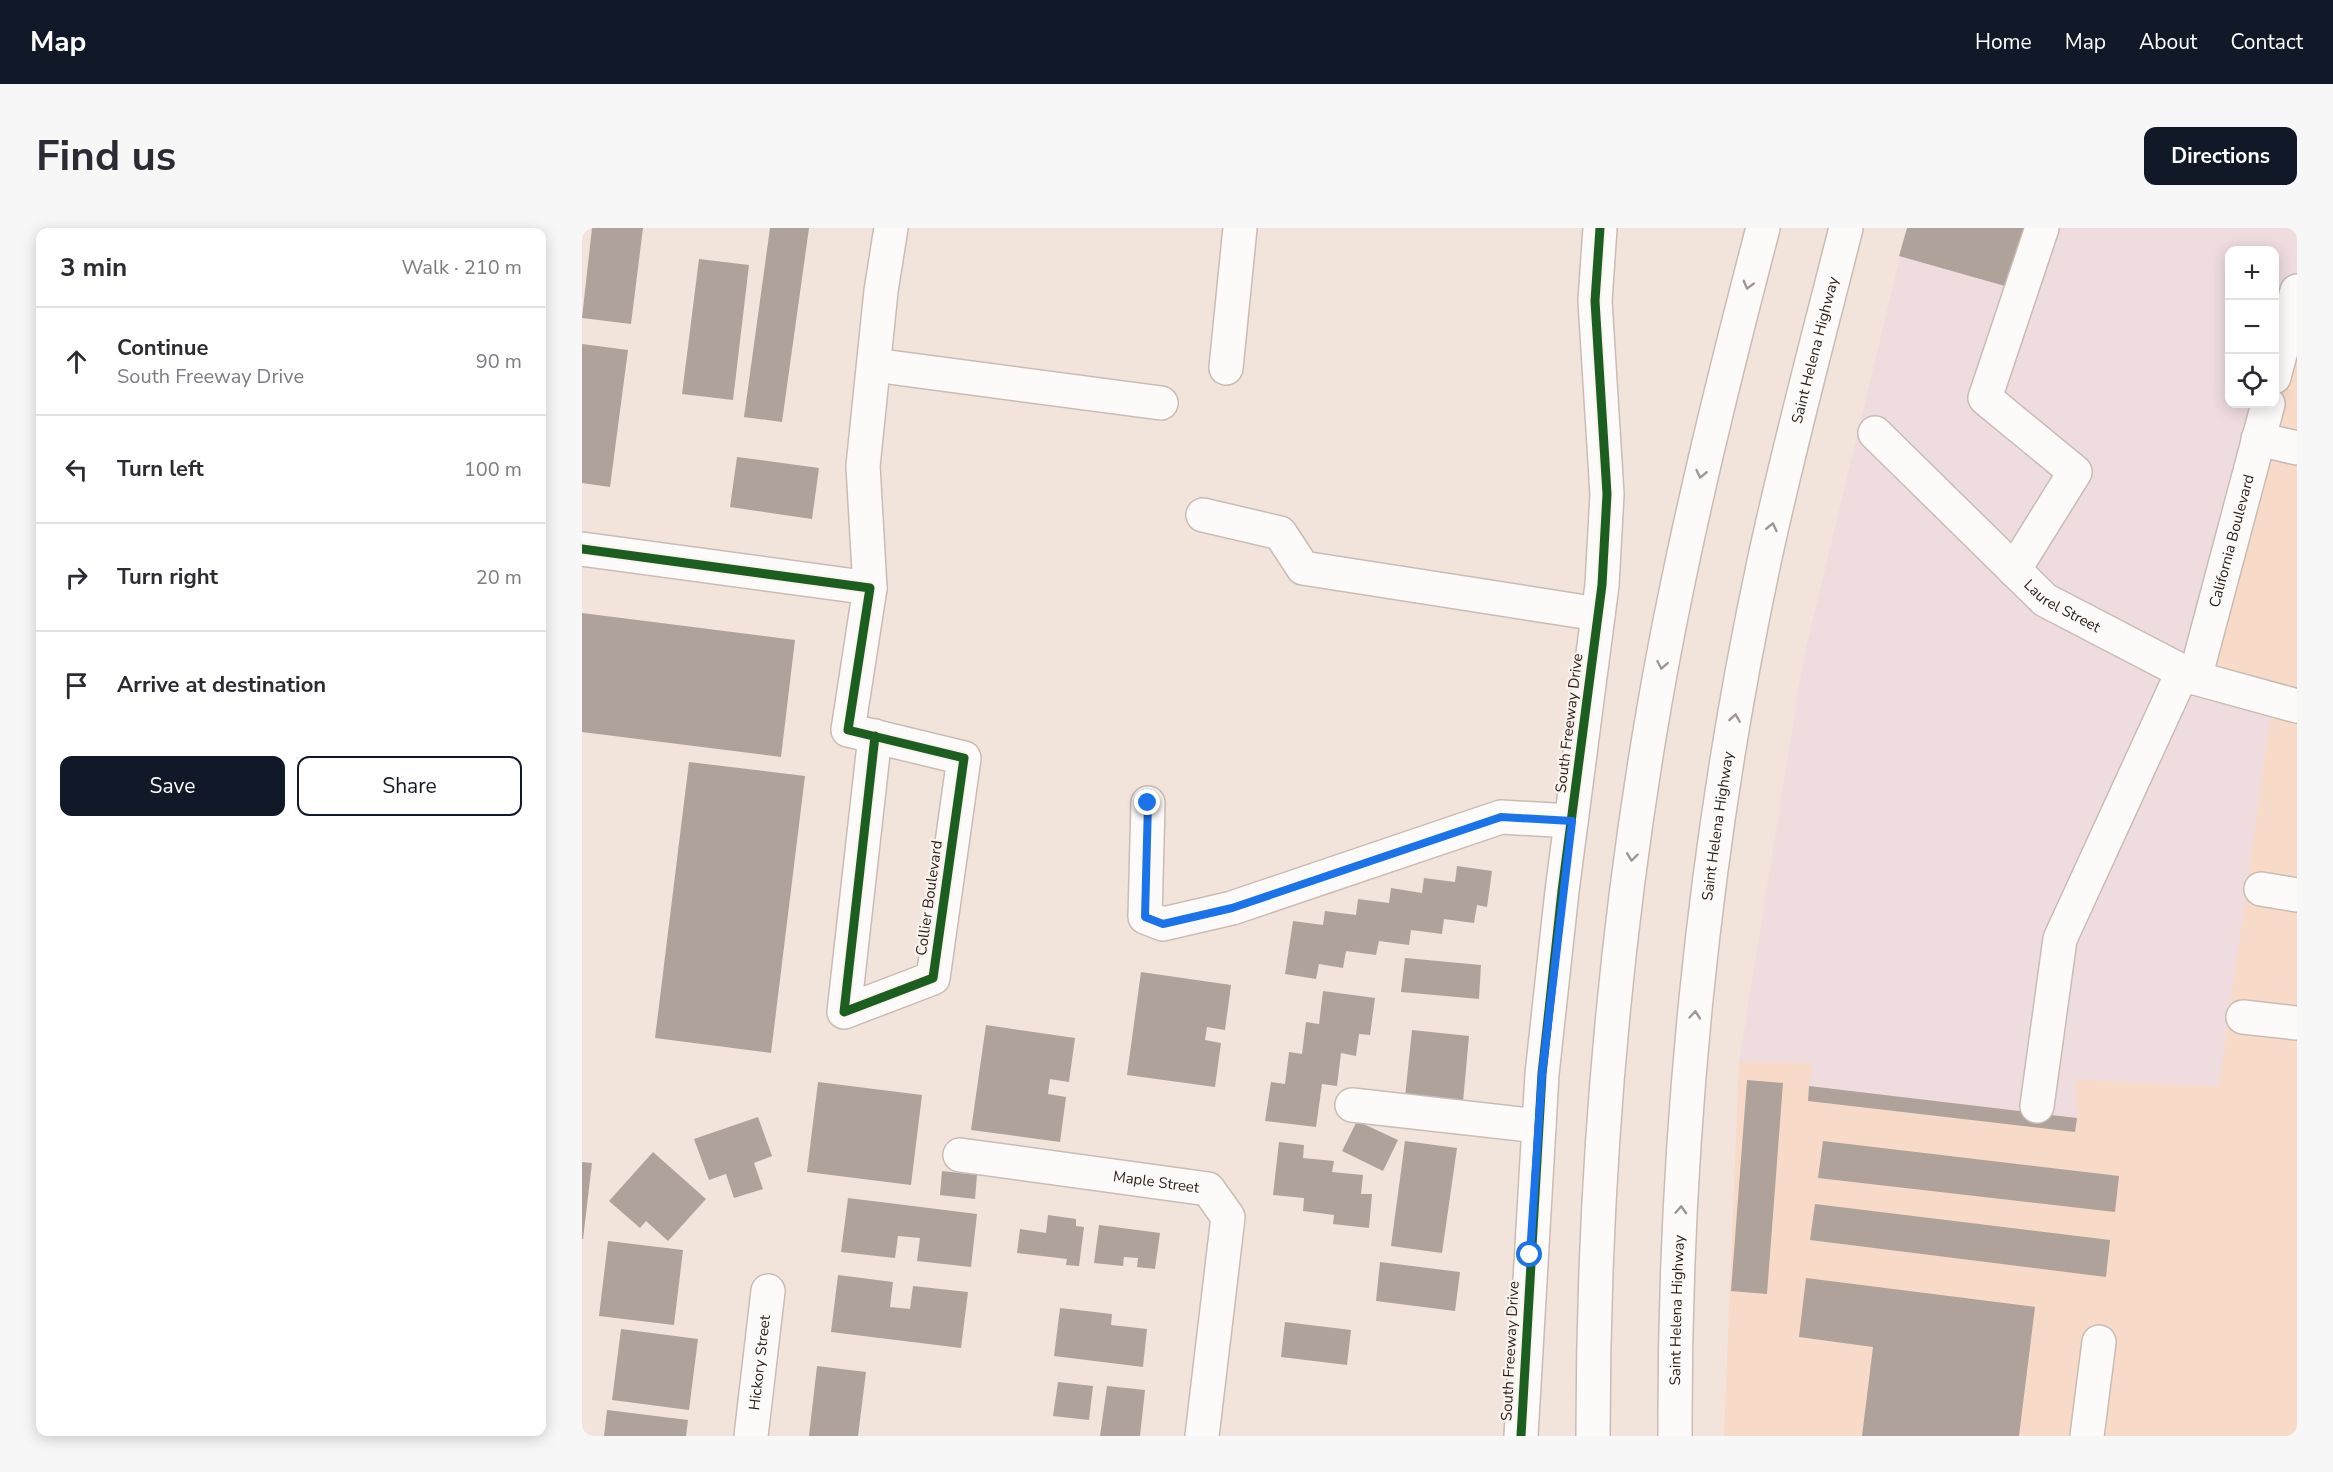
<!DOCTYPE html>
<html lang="en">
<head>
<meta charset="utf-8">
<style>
  :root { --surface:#fff; --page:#f7f7f7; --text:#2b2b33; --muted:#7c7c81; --line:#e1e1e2; --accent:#111827 }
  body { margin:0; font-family:"Nunito Sans",sans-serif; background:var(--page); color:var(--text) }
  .controls { position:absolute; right:18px; top:18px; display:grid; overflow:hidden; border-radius:12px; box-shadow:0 3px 15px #0003 }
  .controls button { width:54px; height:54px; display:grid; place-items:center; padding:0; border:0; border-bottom:2px solid var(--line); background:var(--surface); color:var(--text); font:30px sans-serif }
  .stop { position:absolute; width:18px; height:18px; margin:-14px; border:4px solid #1a73e8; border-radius:50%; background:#fff }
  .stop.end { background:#1a73e8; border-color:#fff; box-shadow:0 2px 6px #0008 }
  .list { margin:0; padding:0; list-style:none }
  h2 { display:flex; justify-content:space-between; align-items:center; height:78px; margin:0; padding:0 24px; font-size:26px }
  h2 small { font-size:20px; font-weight:400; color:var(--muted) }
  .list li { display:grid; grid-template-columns:39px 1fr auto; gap:18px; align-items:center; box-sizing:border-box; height:108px; padding:0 24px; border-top:2px solid var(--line) }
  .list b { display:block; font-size:22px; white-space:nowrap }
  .list p { margin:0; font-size:20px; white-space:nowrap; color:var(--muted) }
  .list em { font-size:20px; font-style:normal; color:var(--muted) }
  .actions { display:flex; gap:12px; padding:18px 24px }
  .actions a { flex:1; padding:14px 0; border:2px solid var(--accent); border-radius:12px; text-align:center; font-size:21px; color:var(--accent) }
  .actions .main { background:var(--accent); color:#fff }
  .icon { flex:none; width:33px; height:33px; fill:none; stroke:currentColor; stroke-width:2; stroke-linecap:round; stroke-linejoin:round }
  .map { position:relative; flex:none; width:1715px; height:1208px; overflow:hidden; border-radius:12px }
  header { display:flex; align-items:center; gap:36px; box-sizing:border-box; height:84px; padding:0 30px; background:var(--accent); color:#fff }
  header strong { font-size:28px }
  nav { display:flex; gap:33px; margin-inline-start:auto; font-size:21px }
  .intro { display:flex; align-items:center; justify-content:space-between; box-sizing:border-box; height:144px; padding:0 36px }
  h1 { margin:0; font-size:42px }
  .button { padding:15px 27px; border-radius:12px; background:var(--accent); color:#fff; font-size:21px; font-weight:700 }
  main { display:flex; gap:36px; padding:0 36px }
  aside { flex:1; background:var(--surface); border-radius:12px; box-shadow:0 3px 15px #0003 }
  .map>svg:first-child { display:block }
  .built { fill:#f7dac8 }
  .industrial { fill:#efdcdf }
  .building { fill:#aea29a }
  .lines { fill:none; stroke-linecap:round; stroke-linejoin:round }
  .minor-casing { stroke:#c9bcb5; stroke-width:36 }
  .highway-casing { stroke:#c9bcb5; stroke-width:36 }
  .minor { stroke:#fdfbfa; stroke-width:33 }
  .highway { stroke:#fdfbfa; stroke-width:33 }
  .cycleway-casing { stroke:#faf3ef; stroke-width:13 }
  .cycleway { stroke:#1b5e20; stroke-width:9 }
  .oneway { stroke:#9e9793 }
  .route { stroke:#1a73e8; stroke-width:8 }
  .labels { text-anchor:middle; stroke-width:4.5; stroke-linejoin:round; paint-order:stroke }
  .street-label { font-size:15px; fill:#291d15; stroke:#faf3ef }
</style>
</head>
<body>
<header>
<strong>Map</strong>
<nav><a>Home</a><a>Map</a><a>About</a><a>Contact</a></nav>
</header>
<div class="intro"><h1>Find us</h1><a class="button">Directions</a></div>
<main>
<aside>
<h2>3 min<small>Walk · 210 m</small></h2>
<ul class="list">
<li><svg class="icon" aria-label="ahead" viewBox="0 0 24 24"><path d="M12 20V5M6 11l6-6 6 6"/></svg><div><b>Continue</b><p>South Freeway Drive</p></div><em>90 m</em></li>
<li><svg class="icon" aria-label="left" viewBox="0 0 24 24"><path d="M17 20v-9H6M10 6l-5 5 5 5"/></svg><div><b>Turn left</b></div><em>100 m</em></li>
<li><svg class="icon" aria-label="right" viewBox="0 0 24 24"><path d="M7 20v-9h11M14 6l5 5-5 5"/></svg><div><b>Turn right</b></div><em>20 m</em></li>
<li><svg class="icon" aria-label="arrive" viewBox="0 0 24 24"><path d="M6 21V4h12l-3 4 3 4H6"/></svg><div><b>Arrive at destination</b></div></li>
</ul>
<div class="actions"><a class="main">Save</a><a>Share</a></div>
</aside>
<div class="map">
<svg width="1715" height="1208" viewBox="0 0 1715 1208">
  <rect width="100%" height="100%" fill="#f2e4db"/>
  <!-- built -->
  <path class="built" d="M1715,63V1208H1142L1157,834L1231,835L1228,858L1495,890L1492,852L1613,450Z"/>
  <!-- industrial -->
  <path class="industrial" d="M1325,0H1715V63L1693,149L1692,22H1648V176H1686L1614,450L1691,471L1637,858L1493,852L1495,890L1227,858L1231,835L1157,834L1222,428Z"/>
  <!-- building -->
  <path class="building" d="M10,0H61L49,96L0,90Z
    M188,0H227L200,194L162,189Z
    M1325,0H1447L1430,60L1317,28Z
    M117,31L167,37L151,172L100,166Z
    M0,116L46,122L28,259L0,255Z
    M155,229L237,240L230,291L148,279Z
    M0,385L213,412L199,529L0,504Z
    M107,534L223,548L189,825L73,810Z
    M875,638L910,643L905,679L895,677L892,695L862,691L860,706L829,702L827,717L797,713L794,727L764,723L761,740L737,736L734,751L703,746L711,693L741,697L743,683L774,687L776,671L807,675L809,660L840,665L842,650L873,654Z
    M823,730L899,737L897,771L819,764Z
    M559,744L649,757L643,802L625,799L623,812L639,815L633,859L545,847Z
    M741,763L793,770L788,807L777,806L774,828L759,825L755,858L740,856L734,899L683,893L689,854L703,856L707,824L720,826L724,794L737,796Z
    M404,797L493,810L487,854L468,851L466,866L484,869L478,914L389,902Z
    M830,802L887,808L881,874L823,869Z
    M1165,852L1201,855L1185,1066L1149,1063Z
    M236,854L340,867L329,957L225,944Z
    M1227,858L1495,890L1493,904L1226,873Z
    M176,889L190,928L172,935L181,961L152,970L144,946L127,952L112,911Z
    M775,893L816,912L801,943L760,923Z
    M823,913L875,920L860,1025L809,1018Z
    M1241,913L1537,948L1533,984L1236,950Z
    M697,914L722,917L721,930L752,933L750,944L781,947L779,966H790L787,1000L751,996L752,987L721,983L722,970L691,967Z
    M71,924L124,971L86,1013L64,993L58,1000L27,973Z
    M0,934L10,935L1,1011H0Z
    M360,943L395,947L393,971L358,967Z
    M266,970L395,986L389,1039L335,1033L338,1010L316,1008L313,1030L259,1024Z
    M1233,976L1528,1012L1524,1049L1228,1012Z
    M466,987L494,991V998L502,999L497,1038L484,1037L485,1031L435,1025L438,1001L464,1005Z
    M517,997L578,1005L573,1041L555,1039L556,1030L542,1029L541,1038L512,1035Z
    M26,1013L101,1022L92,1097L17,1088Z
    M798,1034L878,1044L873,1083L794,1073Z
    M256,1047L311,1054L308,1079L328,1081L331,1058L386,1064L379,1120L249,1104Z
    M1224,1050L1453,1079L1437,1208H1280L1291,1119L1217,1109Z
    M478,1080L530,1086L529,1097L565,1101L561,1139L472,1128Z
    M703,1094L769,1102L765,1137L699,1129Z
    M39,1101L116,1111L107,1182L30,1172Z
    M235,1138L284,1144L276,1208H227Z
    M476,1154L511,1158L507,1192L471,1188Z
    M525,1158L563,1162L558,1208H518Z
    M25,1182L106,1192L104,1208H22Z"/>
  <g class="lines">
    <!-- minor casing -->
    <g class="minor-casing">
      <g id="minor">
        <path d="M292,137L579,175"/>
        <path d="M644,140L658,0"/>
        <path d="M1692,149L1715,63"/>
        <path id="s1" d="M1293,205L1463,372L1613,450L1715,478"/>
        <path d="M1676,211L1715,220"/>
        <path d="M621,287L698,305L721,340L1016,386"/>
        <path d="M0,321L288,360L266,502L382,530L351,750L262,784L293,508"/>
        <path d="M1432,342L1493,244L1403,170L1460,0"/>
        <path d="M288,360L281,238L299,63L309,0"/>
        <path id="s2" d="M1613,450L1686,176"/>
        <path d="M566,575L563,689L581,696L650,680L919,589L989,593"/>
        <path d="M1679,661L1715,667"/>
        <path d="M1661,789L1715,795"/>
        <path d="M770,877L957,898"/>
        <path d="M1455,878L1478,711L1601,443"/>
        <path id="s3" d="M378,927L626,961L646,989L620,1208"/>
        <path id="s4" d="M169,1208L186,1063"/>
        <path d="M939,1208L960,846L980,663L1020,357L1025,266L1013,73L1018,0"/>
        <path d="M1505,1208L1517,1114"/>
      </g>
    </g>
    <!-- highway casing -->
    <g class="highway-casing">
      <g id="highway">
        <path d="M1011,1208C1011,963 1031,715 1073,474C1101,314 1140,157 1181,0"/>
        <path id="s5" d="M1093,1208C1092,917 1121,619 1182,334C1206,222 1236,111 1264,0"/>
      </g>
    </g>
    <!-- minor -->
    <use href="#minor" class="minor"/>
    <!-- highway -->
    <use href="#highway" class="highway"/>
    <!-- cycleway casing -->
    <g class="cycleway-casing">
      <path id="cycleway" d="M0,321L288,360L266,502L382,530L351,750L262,784L293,508
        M939,1208L960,846L980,663L1020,357L1025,266L1013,73L1018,0"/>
    </g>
    <!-- cycleway -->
    <use href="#cycleway" class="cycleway"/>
  </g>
  <!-- one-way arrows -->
  <defs><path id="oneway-chevron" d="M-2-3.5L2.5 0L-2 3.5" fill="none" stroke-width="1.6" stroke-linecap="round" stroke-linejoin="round" transform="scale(1.5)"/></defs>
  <g class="oneway">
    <use href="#oneway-chevron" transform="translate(1166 57) rotate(105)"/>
    <use href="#oneway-chevron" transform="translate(1119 246) rotate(102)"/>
    <use href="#oneway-chevron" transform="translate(1190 299) rotate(-77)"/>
    <use href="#oneway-chevron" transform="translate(1080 437) rotate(101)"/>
    <use href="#oneway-chevron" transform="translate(1153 490) rotate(-81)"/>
    <use href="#oneway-chevron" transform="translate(1050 629) rotate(97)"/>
    <use href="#oneway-chevron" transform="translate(1113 787) rotate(-85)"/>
    <use href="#oneway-chevron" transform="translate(1099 982) rotate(-87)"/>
  </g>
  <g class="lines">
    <!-- route -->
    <path class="route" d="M566,575L563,689L581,696L650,680L919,589L990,593L960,846L948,1027"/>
  </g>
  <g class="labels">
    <!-- street labels -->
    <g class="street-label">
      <text dy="5" stroke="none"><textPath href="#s5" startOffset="1098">Saint Helena Highway</textPath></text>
      <text dy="5" stroke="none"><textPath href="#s2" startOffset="142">California Boulevard</textPath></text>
      <text dy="5" stroke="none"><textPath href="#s1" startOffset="256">Laurel Street</textPath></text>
      <text transform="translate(987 495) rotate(-83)" y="5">South Freeway Drive</text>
      <text dy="5" stroke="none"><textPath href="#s5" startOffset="612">Saint Helena Highway</textPath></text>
      <text transform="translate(347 670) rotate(-82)" y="5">Collier Boulevard</text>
      <text dy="5" stroke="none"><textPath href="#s3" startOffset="198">Maple Street</textPath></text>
      <text dy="5" stroke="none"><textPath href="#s5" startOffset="126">Saint Helena Highway</textPath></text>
      <text transform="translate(928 1123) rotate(-87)" y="5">South Freeway Drive</text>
      <text dy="5" stroke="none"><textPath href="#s4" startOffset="74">Hickory Street</textPath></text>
    </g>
  </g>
</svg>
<div class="controls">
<button>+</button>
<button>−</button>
<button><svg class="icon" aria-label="locate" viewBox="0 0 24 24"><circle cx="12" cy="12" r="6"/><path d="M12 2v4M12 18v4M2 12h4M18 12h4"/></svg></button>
</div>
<div class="stop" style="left:948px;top:1027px"></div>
<div class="stop end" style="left:566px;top:575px"></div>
</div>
</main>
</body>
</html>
